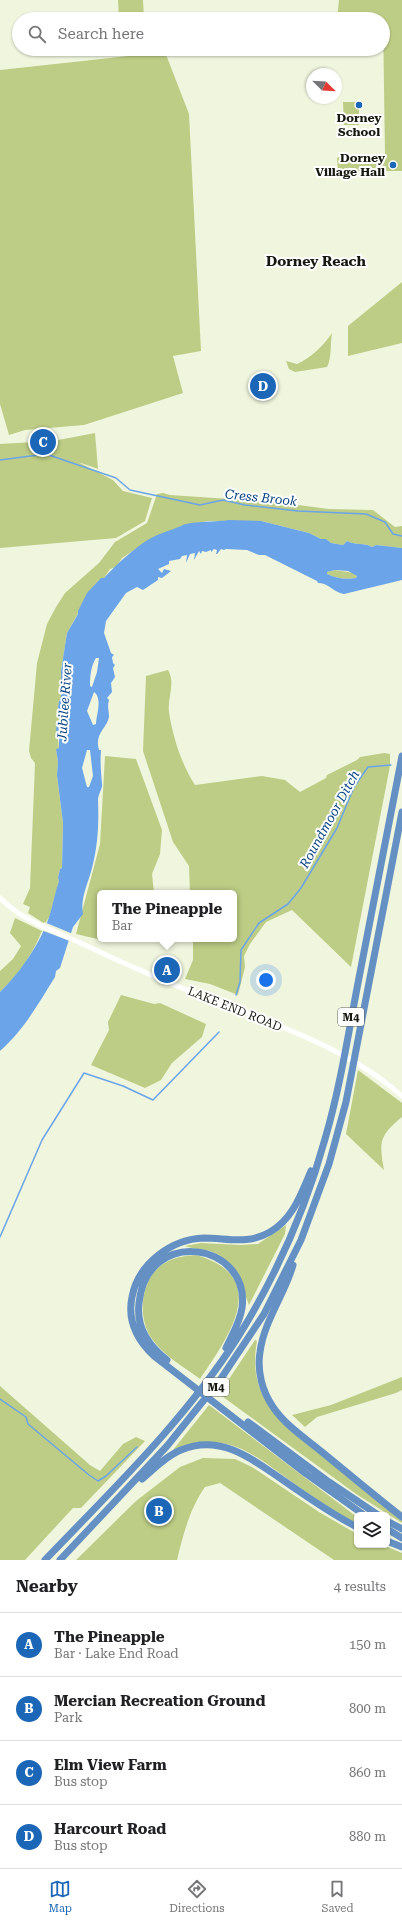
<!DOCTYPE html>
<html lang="en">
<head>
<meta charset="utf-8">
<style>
  :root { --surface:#fff; --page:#f2f2f2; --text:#202124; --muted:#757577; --line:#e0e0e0; --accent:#1b66b6 }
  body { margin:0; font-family:"Roboto Serif",serif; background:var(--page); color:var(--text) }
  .controls { position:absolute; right:12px; bottom:12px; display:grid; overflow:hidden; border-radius:6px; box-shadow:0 1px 3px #0004 }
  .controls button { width:36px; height:36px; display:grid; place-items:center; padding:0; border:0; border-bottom:1px solid var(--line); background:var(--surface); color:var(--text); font:20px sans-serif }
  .compass { position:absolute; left:306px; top:68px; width:36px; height:36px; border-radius:50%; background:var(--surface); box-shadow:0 1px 3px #0004; rotate:114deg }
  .you { position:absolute; left:266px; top:980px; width:14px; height:14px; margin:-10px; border:3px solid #fff; border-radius:50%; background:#1a73e8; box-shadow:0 0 0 6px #1a73e833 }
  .badge { display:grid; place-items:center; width:26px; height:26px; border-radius:50%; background:var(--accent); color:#fff; font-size:13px; font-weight:700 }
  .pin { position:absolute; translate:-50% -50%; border:2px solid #fff; box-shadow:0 1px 4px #0006 }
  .popup { position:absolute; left:97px; top:890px; width:140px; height:52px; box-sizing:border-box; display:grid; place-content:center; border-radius:6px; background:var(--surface); filter:drop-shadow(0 1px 3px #0005); font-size:13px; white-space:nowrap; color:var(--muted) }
  .popup b { font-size:15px; color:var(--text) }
  .popup::after { content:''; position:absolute; left:50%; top:100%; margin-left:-8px; border:8px solid transparent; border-top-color:var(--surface) }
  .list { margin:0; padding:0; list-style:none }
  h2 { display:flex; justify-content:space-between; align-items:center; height:52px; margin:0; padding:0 16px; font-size:17px }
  h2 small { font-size:13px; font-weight:400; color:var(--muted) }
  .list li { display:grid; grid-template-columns:26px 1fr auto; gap:12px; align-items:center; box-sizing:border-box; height:64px; padding:0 16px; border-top:1px solid var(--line) }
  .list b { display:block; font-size:15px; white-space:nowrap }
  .list p { margin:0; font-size:13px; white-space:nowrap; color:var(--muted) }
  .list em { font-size:13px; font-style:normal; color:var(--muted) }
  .icon { flex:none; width:22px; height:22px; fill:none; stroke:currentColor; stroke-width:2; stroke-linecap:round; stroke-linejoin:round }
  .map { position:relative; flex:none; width:402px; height:1560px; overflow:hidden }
  .search { position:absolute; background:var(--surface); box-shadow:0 1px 3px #0004; left:12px; right:12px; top:12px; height:44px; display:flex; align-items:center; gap:10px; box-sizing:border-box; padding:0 14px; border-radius:22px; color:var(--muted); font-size:15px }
  .sheet { height:308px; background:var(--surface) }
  nav { display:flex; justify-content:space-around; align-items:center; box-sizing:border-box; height:56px; border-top:1px solid var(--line); background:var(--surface); font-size:11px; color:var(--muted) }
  nav a { display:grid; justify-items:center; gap:2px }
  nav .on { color:var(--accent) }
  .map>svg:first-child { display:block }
  .green { fill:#bdcd85 }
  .water { fill:#6ba4e8; fill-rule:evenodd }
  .pier { fill:#f0f6de }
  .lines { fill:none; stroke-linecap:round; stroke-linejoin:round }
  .stream { stroke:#6ba4e8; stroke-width:1.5 }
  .secondary { stroke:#fff; stroke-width:5 }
  .highway { stroke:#6590c4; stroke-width:7 }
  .poi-dot { fill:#1b66b6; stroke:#fff; stroke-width:1.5 }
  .labels { text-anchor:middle; stroke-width:4; stroke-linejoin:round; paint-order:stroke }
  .shield { fill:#fff; stroke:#5d5e58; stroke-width:1 }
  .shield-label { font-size:11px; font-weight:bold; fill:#171910 }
  .poi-label { font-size:12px; font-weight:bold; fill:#171910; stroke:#fff }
  .street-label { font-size:12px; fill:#171910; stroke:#fff }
  .water-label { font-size:13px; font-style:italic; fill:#054380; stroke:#fff }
  .quarter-label { font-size:14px; font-weight:bold; fill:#171910; stroke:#fff }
</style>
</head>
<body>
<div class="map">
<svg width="402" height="1560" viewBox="0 0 402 1560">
  <rect width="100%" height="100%" fill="#f0f6de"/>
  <!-- green -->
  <path class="green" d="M118,0H143L144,19H119Z
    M339,0H402V171H338L337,158L341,156L385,155L383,19H337Z
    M165,52L189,114L201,351L173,356L183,393L84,425L25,430L9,435L0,404V70Z
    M343,102H359V125H344Z
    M402,282V343L348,356V326Z
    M332,333C330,344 332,358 327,367L295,372L289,369L286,361L297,364C311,358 324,345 332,333Z
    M95,433L98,469L78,462L113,480L123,491L152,498L145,521L116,538L0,548V444L53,441Z
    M163,493L170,495L275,502L329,509L373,510L395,527L402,526V548L376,545L372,547C364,542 356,546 347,541L343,545L331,543L326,539H321L309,533L261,521H207L156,536L122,558L116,567L110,569L104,578L98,581L91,590L67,633L61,671V698L59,701L57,714L59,719C56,727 58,739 59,748L56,749L58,762L57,775L63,823L62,868L60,869L58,878L59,881L50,915L45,924L28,913L30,907L23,904L30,888L35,763L31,758L29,751L37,663L47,624L56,607L65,593L99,563L115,542L147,523L157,494Z
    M335,570L354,573L357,576L356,578C345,580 336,578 327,574V572Z
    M168,670C176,683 167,698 169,712C173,738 181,763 195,785L262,776L285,780L300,792L326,778L327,775L357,760L360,757L384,753L390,754V766L351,967L292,910L266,922L250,944L244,956L245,967L238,995L210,984L185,979L193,960V939H234V893H190L189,866L173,842L143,751L146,676Z
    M105,756L136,759L162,830L160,854L152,874L154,893H100V939H112L110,942L76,934L100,844Z
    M15,918L42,931C32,955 19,974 0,992V971L13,959L21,946L10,933Z
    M121,995L154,1004L160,1003L206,1024L202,1037L172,1063L161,1080L145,1088L91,1065L109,1030L108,1022Z
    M358,1070L402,1103V1117C379,1136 379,1142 384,1170L346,1134Z
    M286,1225L285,1234L249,1305C241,1283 234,1259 210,1251C202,1249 193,1249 185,1246L201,1243L240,1245L258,1244Z
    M196,1255C273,1277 228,1337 200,1379C184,1367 164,1356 152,1339C137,1318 140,1279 163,1264C174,1257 184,1256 196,1255Z
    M255,1340L257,1341C251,1375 259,1397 282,1423L402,1520V1523L356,1494L219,1394Z
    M402,1377V1390L396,1393L317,1417L305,1427L292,1415L331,1405Z
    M0,1386L90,1465L100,1471L123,1444L136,1437L145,1441L81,1508H73L25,1560H0Z
    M209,1405L357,1517V1524C333,1511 310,1495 288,1479C269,1466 249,1449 227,1444C207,1440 191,1443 173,1450Z
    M203,1458L235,1459L252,1467L319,1512L357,1534V1545H383L402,1553V1560H334L220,1483L205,1487C190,1508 183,1535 177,1560H76L136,1501L180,1467Z"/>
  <!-- water -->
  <path class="water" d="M229,520L261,521L309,533L321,539H326L331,543L343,545L347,541C356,546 364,542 372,547L376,545L402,548V580L344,594C335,593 327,582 318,583L317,581L265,555H259L247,550L226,549L224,550L221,549L217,554H216L217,550L214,549L211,552V550L206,552L202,551L201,554L199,551L194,560L195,553L190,554L186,563L187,555L182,556L180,559L169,561V564L158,569L162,573L164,569L171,571L162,578L158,577V580L143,590L137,587L126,593L106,621L104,633L111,653L114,655L112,657L113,663L115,665L113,668L115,677L111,683L112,692L107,698L109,700C107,706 109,711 109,717C107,728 94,734 99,750H101C100,762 101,772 102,784C103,788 98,794 98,800C99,823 98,845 92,868C88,884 80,898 83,914L73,927L60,968L56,971L55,977C38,1004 24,1030 0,1051V992C20,973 42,941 50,914C53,904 55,892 59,881L58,878L60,869L62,868L63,823L57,775L58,762L56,749L59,748V735L56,730C56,726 60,721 59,717C58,711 57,704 61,697V671L67,633L78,614V611L87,593L101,578H104C116,565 138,544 155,536C164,532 175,529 183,525C193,521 218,522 229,520ZM335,570L348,571L357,576L356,578C345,580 336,578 327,574V572ZM96,658H99L97,672L92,687L90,686C90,676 91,666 96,658ZM94,692C103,699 96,715 96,724L93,725L87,711ZM87,750H90L93,776L89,787H87L82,768Z"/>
  <!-- pier -->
  <path class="pier" d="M44,922L73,934L70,941L41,930Z"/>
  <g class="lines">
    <!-- stream -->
    <path class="stream" d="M0,460L46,454L116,478L130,490L200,505L223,500L245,505L298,511L366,514L385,522L393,534L402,536
      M236,995L240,982L241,950L259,923L288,904L301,888L337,828L354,787L368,767L391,765
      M0,1237L42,1140L84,1073L123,1086L153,1100L219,1032
      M0,1399L26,1417L28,1424L89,1475L98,1481L106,1476L137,1447"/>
    <!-- secondary -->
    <path class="secondary" d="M0,898C24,922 57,932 87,946C129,966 171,984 214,1001C280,1026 349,1049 402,1096"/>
    <!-- highway -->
    <path class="highway" d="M311,1171C301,1194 293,1219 270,1232C248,1245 227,1238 204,1238C171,1239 138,1264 132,1297C127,1321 137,1340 154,1356L305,1473L364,1515
      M293,1265C285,1294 264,1321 260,1352C257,1371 262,1391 273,1407C285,1425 305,1438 322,1452C349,1474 375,1496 402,1517
      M167,1360C149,1346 136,1327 139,1303C147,1225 251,1243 242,1308C240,1322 232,1335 226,1348
      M248,1422L329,1482L378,1515
      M142,1479C154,1469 166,1456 181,1450C223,1432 257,1463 290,1485C312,1500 333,1515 357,1527
      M387,1521L402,1529
      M387,1529L402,1538
      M387,1541L402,1547
      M45,1560C113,1489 185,1420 238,1337C276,1276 306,1208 325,1139C340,1088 348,1035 358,983C373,908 387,832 402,756
      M60,1560L167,1446L220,1380L264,1314L301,1240L329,1164L346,1102L402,812"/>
  </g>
  <!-- markers -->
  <g class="poi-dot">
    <circle cx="359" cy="105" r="4"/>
    <circle cx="393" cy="165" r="4"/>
  </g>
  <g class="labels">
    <!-- shield labels -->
    <g class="shield">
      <rect x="338" y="1008" width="26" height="18" rx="3"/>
      <rect x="203" y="1378" width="26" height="18" rx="3"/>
    </g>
    <g class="shield-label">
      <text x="351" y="1021">M4</text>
      <text x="216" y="1391">M4</text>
    </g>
    <!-- poi labels -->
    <g class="poi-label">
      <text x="359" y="122">Dorney<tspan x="359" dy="14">School</tspan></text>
      <text x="385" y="162" text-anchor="end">Dorney<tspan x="385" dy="14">Village Hall</tspan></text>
    </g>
    <!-- street labels -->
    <g class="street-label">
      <text transform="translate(235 1009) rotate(22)" y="4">LAKE END ROAD</text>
    </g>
    <!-- water labels -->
    <g class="water-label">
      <text transform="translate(261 497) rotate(6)" y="5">Cress Brook</text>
      <text transform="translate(64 702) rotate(-86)" y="5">Jubilee River</text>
      <text transform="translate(329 819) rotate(-61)" y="5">Roundmoor Ditch</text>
    </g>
    <!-- quarter labels -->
    <g class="quarter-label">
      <text x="316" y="266">Dorney Reach</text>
    </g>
  </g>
</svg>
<div class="controls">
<button><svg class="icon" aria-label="layers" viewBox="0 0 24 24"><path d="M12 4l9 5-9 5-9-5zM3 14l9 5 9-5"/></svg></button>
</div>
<svg class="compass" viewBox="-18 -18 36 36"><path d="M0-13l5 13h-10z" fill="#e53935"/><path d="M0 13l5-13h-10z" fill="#757577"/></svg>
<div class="you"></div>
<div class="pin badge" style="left:167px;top:970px">A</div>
<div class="popup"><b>The Pineapple</b>Bar</div>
<div class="pin badge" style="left:159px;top:1511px">B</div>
<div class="pin badge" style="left:43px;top:442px">C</div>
<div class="pin badge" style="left:263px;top:386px">D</div>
<div class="search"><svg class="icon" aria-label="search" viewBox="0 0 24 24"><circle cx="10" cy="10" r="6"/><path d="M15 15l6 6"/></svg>Search here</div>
</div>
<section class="sheet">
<h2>Nearby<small>4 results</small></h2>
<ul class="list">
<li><span class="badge">A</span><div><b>The Pineapple</b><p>Bar · Lake End Road</p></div><em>150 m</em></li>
<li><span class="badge">B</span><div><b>Mercian Recreation Ground</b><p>Park</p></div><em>800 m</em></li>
<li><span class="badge">C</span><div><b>Elm View Farm</b><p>Bus stop</p></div><em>860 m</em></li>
<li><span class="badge">D</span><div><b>Harcourt Road</b><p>Bus stop</p></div><em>880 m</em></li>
</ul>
</section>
<nav>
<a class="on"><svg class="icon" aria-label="map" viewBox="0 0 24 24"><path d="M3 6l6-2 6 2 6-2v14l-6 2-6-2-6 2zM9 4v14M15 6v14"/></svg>Map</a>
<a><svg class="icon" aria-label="directions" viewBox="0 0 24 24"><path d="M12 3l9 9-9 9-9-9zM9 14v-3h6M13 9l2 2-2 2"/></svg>Directions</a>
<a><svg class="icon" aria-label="saved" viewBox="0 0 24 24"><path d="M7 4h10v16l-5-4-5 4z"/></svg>Saved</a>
</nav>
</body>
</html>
